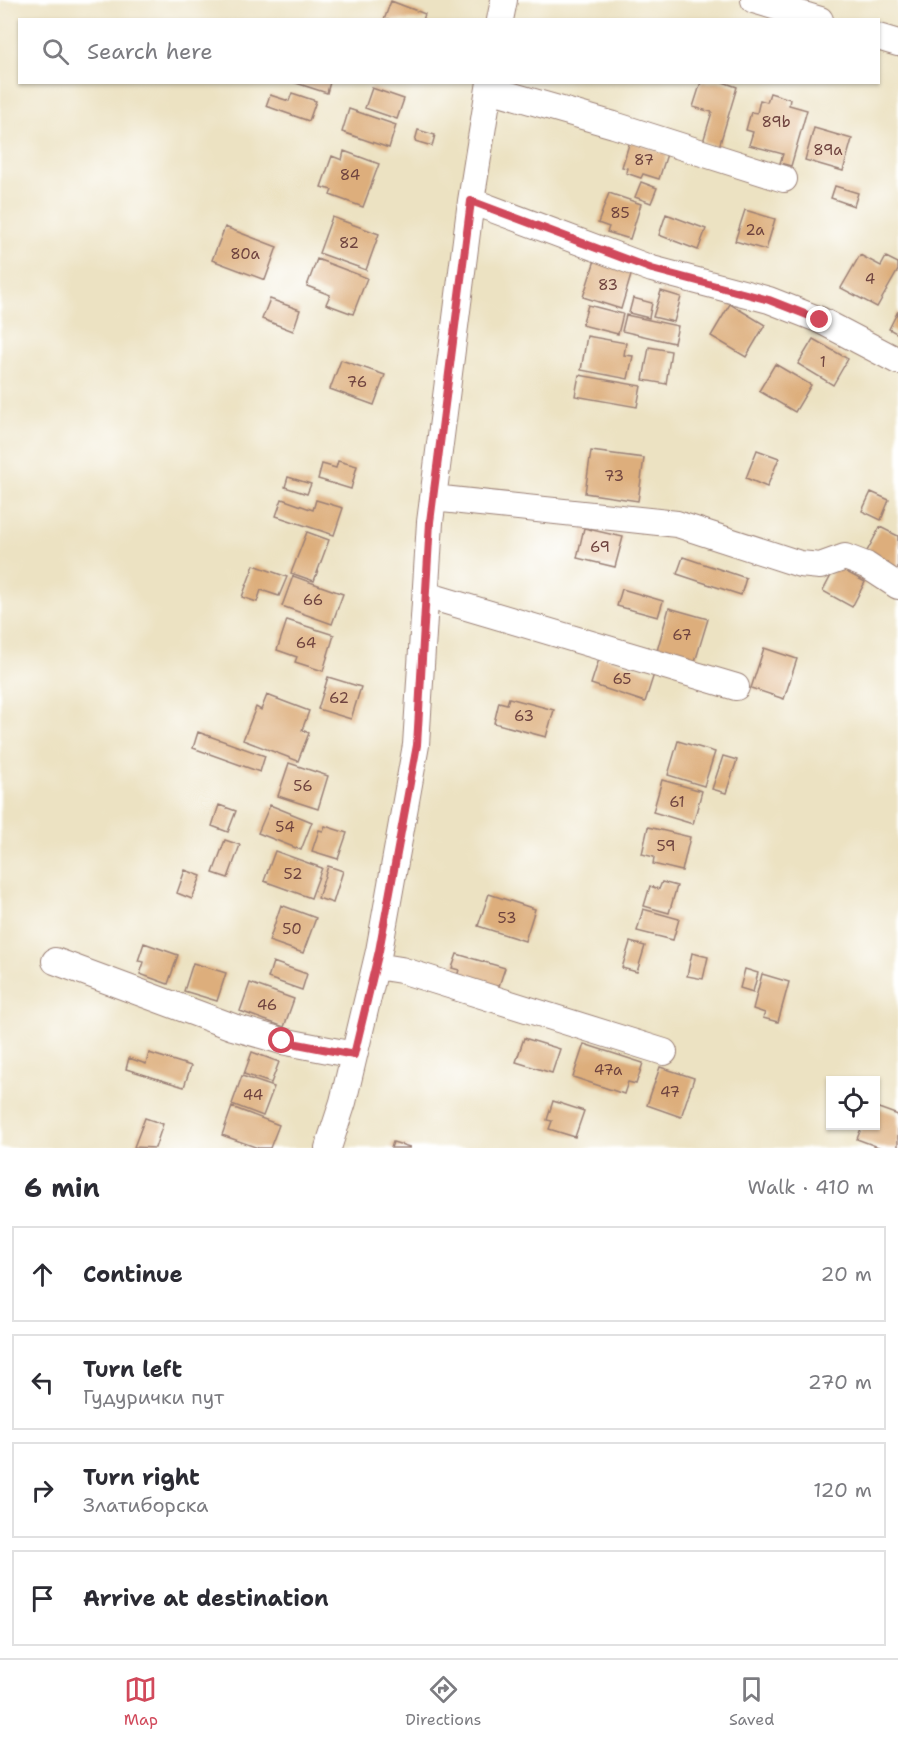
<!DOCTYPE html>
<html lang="en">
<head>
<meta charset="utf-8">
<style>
  :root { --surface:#fff; --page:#f7f7f7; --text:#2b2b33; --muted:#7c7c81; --line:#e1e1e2; --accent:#d1495b }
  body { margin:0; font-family:"Shantell Sans",sans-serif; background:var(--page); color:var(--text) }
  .controls { position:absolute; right:18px; bottom:18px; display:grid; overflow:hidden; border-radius:0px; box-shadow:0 2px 4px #0004 }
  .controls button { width:54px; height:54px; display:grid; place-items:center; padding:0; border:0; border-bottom:2px solid var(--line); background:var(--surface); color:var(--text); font:30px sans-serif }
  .stop { position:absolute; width:18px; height:18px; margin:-14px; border:4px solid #d1495b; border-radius:50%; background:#fff }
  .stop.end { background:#d1495b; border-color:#fff; box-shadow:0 2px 6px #0008 }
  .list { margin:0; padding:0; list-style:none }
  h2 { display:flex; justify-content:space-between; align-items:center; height:78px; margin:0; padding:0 24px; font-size:26px }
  h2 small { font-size:20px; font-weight:400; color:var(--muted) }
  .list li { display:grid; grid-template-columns:39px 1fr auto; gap:18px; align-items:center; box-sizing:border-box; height:96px; margin:0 12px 12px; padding:0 12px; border:2px solid var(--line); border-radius:0px }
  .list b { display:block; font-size:22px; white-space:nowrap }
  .list p { margin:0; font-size:20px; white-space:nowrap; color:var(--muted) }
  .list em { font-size:20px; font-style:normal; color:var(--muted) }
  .icon { flex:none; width:33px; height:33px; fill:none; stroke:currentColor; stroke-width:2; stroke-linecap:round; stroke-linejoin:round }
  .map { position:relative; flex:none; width:898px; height:1148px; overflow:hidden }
  .search { position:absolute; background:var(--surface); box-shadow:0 2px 4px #0004; left:18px; right:18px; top:18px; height:66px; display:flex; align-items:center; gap:15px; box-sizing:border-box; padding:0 21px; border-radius:0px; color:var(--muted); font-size:22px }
  .sheet { height:510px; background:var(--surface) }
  nav { display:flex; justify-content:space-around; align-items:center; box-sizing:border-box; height:84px; border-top:2px solid var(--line); background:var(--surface); font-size:16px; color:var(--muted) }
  nav a { display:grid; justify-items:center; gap:3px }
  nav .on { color:var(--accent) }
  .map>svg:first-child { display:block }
  .building { fill:#ddae7c }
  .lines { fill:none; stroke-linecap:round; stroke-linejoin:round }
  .minor-casing { stroke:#9b8076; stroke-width:28 }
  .minor { stroke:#fff; stroke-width:26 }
  .route { stroke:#d1495b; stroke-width:8 }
  .labels { text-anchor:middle; stroke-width:6; stroke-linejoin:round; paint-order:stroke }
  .number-label { font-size:15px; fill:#6f433f }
</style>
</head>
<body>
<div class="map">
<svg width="898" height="1148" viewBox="0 0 898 1148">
  <rect width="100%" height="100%" fill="#fff"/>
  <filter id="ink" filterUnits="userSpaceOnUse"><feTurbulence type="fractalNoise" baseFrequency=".0167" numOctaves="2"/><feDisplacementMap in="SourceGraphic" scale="12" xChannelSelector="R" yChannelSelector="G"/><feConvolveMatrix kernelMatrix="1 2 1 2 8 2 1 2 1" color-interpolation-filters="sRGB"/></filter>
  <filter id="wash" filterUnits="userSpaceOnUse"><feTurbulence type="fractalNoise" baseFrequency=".008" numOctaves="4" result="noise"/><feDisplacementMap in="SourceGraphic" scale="24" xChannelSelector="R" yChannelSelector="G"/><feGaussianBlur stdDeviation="1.35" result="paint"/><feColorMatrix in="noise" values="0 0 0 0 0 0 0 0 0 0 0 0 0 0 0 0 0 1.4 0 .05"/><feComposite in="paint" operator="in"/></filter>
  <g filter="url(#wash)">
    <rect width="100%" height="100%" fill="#ece2c2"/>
    <g id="blocks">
      <!-- building -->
      <path class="building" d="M391,1L425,14L423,20H384Z
        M293,82H330L327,93Z
        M701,82H723L737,87L719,147L703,142L712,112L693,107Z
        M372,88L404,99L397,119L365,108Z
        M292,93L316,101L309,121L266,106L270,95L289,101Z
        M770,93L790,99L789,105L807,110L791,166L780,163L783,154L749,145L753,132L746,130L751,112L757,113L760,100L767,102Z
        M349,109L396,125L389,148L342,132Z
        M814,128L852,139L843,171L805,160Z
        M418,130L435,135L432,146L415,141Z
        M630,141L667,154L659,179L643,174L641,178L626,173L627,168L622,167Z
        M344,151L379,164L363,207L330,195L332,190L321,187L332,156L342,160Z
        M641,182L657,188L651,203L635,197Z
        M835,186L858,193L854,206L831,198Z
        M609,193L641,204L630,239L607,232L609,227L598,223Z
        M745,210L775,219L766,250L735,241Z
        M666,214L706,229L698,250L659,235Z
        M332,217L379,234L366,270L319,253Z
        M225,227L277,247L265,280L212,260Z
        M860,255L881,266L886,257L898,263V270L877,307L841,288Z
        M317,259L367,278L353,314L326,304L330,295L307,286Z
        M595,260L632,272L621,309L583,297Z
        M661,291L681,297L674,322L653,317Z
        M633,298L652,303L649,318L629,313Z
        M270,299L300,310L293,331L262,319Z
        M730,304L765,325L746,357L711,336Z
        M588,305L623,314L618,334L582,325Z
        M898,311V334L889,329Z
        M626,315L678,326L674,343L622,331Z
        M587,336L626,343L624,355L633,356L628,379L581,370Z
        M813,339L848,359L833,385L798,364Z
        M649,347L671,351L666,384L643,380Z
        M341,360L385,375L374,405L330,389Z
        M775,364L811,385L795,412L759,391Z
        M579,375L641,386L637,407L575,396Z
        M757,450L779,458L767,487L746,478Z
        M591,451L644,458L638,501L585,493Z
        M338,461L357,466L351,489L318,479L322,464L336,468Z
        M288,477L311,484L307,494L285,487Z
        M871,492L889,500L881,520L862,511Z
        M282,499L313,510L316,500L343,508L334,535L276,516Z
        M880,527L898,536V572L865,555Z
        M584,528L623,537L615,567L577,558Z
        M307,532L329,540L314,581L291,573Z
        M683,557L746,578L741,595L677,574Z
        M254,565L287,577L279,596L261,590L257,602L242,597Z
        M836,566L865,582L852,607L823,591Z
        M293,576L343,594L332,624L282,606Z
        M622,589L663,601L658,617L617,606Z
        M669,608L708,619L695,662L657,651Z
        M287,620L334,635L323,671L295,662L297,657L277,650Z
        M764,648L797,659L784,699L751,688Z
        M600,656L654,674L645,702L591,684Z
        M328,677L361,687L351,719L318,709Z
        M267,695L309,711L302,730L309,733L298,761L243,740L256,707L261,710Z
        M509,698L554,710L546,737L494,723L499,702L507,704Z
        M198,732L265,756L260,772L193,748Z
        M678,741L715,752L704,786L668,775Z
        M723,756L737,760L726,793L712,789Z
        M289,763L328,776L318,809L278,796Z
        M662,780L702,791L693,824L653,812Z
        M219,805L236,811L228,832L212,826Z
        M270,805L312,822L301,850L258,833Z
        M325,826L347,833L338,859L312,851L319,830L323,831Z
        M648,827L690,837L682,871L653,864L654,857L642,854Z
        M225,840L240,845L228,878L213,873Z
        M275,851L322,868L311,898L264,881Z
        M328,866L343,871L333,903L318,898Z
        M185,870L201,876L192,899L177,893Z
        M662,882L677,886L669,913L644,906L650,886L659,889Z
        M489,894L535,909L525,941L478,926Z
        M281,905L316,918L303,953L269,941Z
        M643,909L679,919L673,940L637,931Z
        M630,942L645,946L637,972L622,968Z
        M144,943L178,955L168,984L140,974L144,962L138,961Z
        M692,953L708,957L703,979L687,976Z
        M457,954L505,968L498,989L457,976L459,970L452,968Z
        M273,962L307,974L302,990L268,978Z
        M193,963L226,973L217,1001L184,991Z
        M745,969L758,973L753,992L740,988Z
        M762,974L789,982L778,1022L763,1018L765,1013L753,1009Z
        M250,983L294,999L284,1027L240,1011Z
        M524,1038L560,1049L552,1073L516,1062Z
        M584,1044L643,1063L636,1084L628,1082L624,1094L573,1077Z
        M252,1052L279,1062L271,1083L244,1074Z
        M149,1053L191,1066L184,1087L126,1069L129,1058L146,1064Z
        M660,1067L694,1078L681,1117L647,1105Z
        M242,1076L274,1087L263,1116L232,1104Z
        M553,1101L584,1111L575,1137L549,1129L552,1121L547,1120Z
        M232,1107L279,1125L270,1148H258L222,1135Z
        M876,1107L898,1115V1148H881L857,1139L862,1126H876Z
        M145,1118L163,1124L155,1148L134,1147Z
        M393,1142L410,1147V1148H391Z"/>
    </g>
  </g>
  <g filter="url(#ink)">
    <use href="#blocks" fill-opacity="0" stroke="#9b8076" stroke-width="1.5"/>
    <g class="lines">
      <!-- minor casing -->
      <g class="minor-casing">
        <path id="minor" d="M754,0L820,20
          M500,20L504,0
          M878,37L898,43
          M489,89L614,125L784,179
          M471,201L652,269L769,300L820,320L898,361
          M433,498L677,524L800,564L820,566L845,557L866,565L898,586
          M426,595L736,687
          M55,961L233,1027L282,1041L354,1055
          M376,966L401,970L664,1052
          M328,1148L343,1102L379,951L416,745L430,522L471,201L490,82"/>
      </g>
      <!-- minor -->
      <use href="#minor" class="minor"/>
    </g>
  </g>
  <g class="lines" filter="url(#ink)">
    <!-- route -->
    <path class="route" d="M282,1041L354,1055L379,951L417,745L430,522L471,201L652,269L769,300L820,320"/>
  </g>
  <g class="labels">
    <!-- number labels -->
    <g class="number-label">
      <text x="776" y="127">89b</text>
      <text x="828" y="155">89a</text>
      <text x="644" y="165">87</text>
      <text x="350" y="180">84</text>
      <text x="620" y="218">85</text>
      <text x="755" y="235">2a</text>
      <text x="349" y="248">82</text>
      <text x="245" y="259">80a</text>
      <text x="870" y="284">4</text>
      <text x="608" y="290">83</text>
      <text x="823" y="367">1</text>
      <text x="357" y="387">76</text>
      <text x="614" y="481">73</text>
      <text x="600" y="552">69</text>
      <text x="313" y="605">66</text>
      <text x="682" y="640">67</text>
      <text x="306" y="648">64</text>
      <text x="622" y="684">65</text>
      <text x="339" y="703">62</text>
      <text x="524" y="721">63</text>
      <text x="303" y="791">56</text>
      <text x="677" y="807">61</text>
      <text x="285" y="832">54</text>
      <text x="666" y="851">59</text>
      <text x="293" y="879">52</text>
      <text x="507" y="923">53</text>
      <text x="292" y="934">50</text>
      <text x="267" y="1010">46</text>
      <text x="608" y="1075">47a</text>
      <text x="670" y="1097">47</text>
      <text x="253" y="1100">44</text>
    </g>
  </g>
</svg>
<div class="controls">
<button><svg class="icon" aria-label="locate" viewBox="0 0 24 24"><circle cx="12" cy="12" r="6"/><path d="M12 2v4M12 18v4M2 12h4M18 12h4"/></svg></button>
</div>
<div class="stop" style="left:282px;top:1041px"></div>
<div class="stop end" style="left:820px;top:320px"></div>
<div class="search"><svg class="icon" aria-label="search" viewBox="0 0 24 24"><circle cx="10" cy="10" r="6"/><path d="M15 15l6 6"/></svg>Search here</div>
</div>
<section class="sheet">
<h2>6 min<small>Walk · 410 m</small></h2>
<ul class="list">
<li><svg class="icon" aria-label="ahead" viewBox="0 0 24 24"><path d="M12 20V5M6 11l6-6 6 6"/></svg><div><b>Continue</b></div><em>20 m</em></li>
<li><svg class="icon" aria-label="left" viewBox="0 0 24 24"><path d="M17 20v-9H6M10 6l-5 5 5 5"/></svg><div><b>Turn left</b><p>Гудурички пут</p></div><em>270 m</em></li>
<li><svg class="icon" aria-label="right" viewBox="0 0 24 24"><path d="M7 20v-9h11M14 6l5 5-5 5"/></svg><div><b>Turn right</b><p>Златиборска</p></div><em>120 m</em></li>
<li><svg class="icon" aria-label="arrive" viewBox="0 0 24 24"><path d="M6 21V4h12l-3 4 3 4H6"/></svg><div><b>Arrive at destination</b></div></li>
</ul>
</section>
<nav>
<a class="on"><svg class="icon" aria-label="map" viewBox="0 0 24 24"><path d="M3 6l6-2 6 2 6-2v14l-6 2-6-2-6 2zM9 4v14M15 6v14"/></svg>Map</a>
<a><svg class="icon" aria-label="directions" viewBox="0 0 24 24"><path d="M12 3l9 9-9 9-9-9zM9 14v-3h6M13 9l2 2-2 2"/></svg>Directions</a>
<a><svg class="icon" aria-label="saved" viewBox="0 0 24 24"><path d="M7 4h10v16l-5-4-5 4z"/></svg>Saved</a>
</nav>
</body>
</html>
